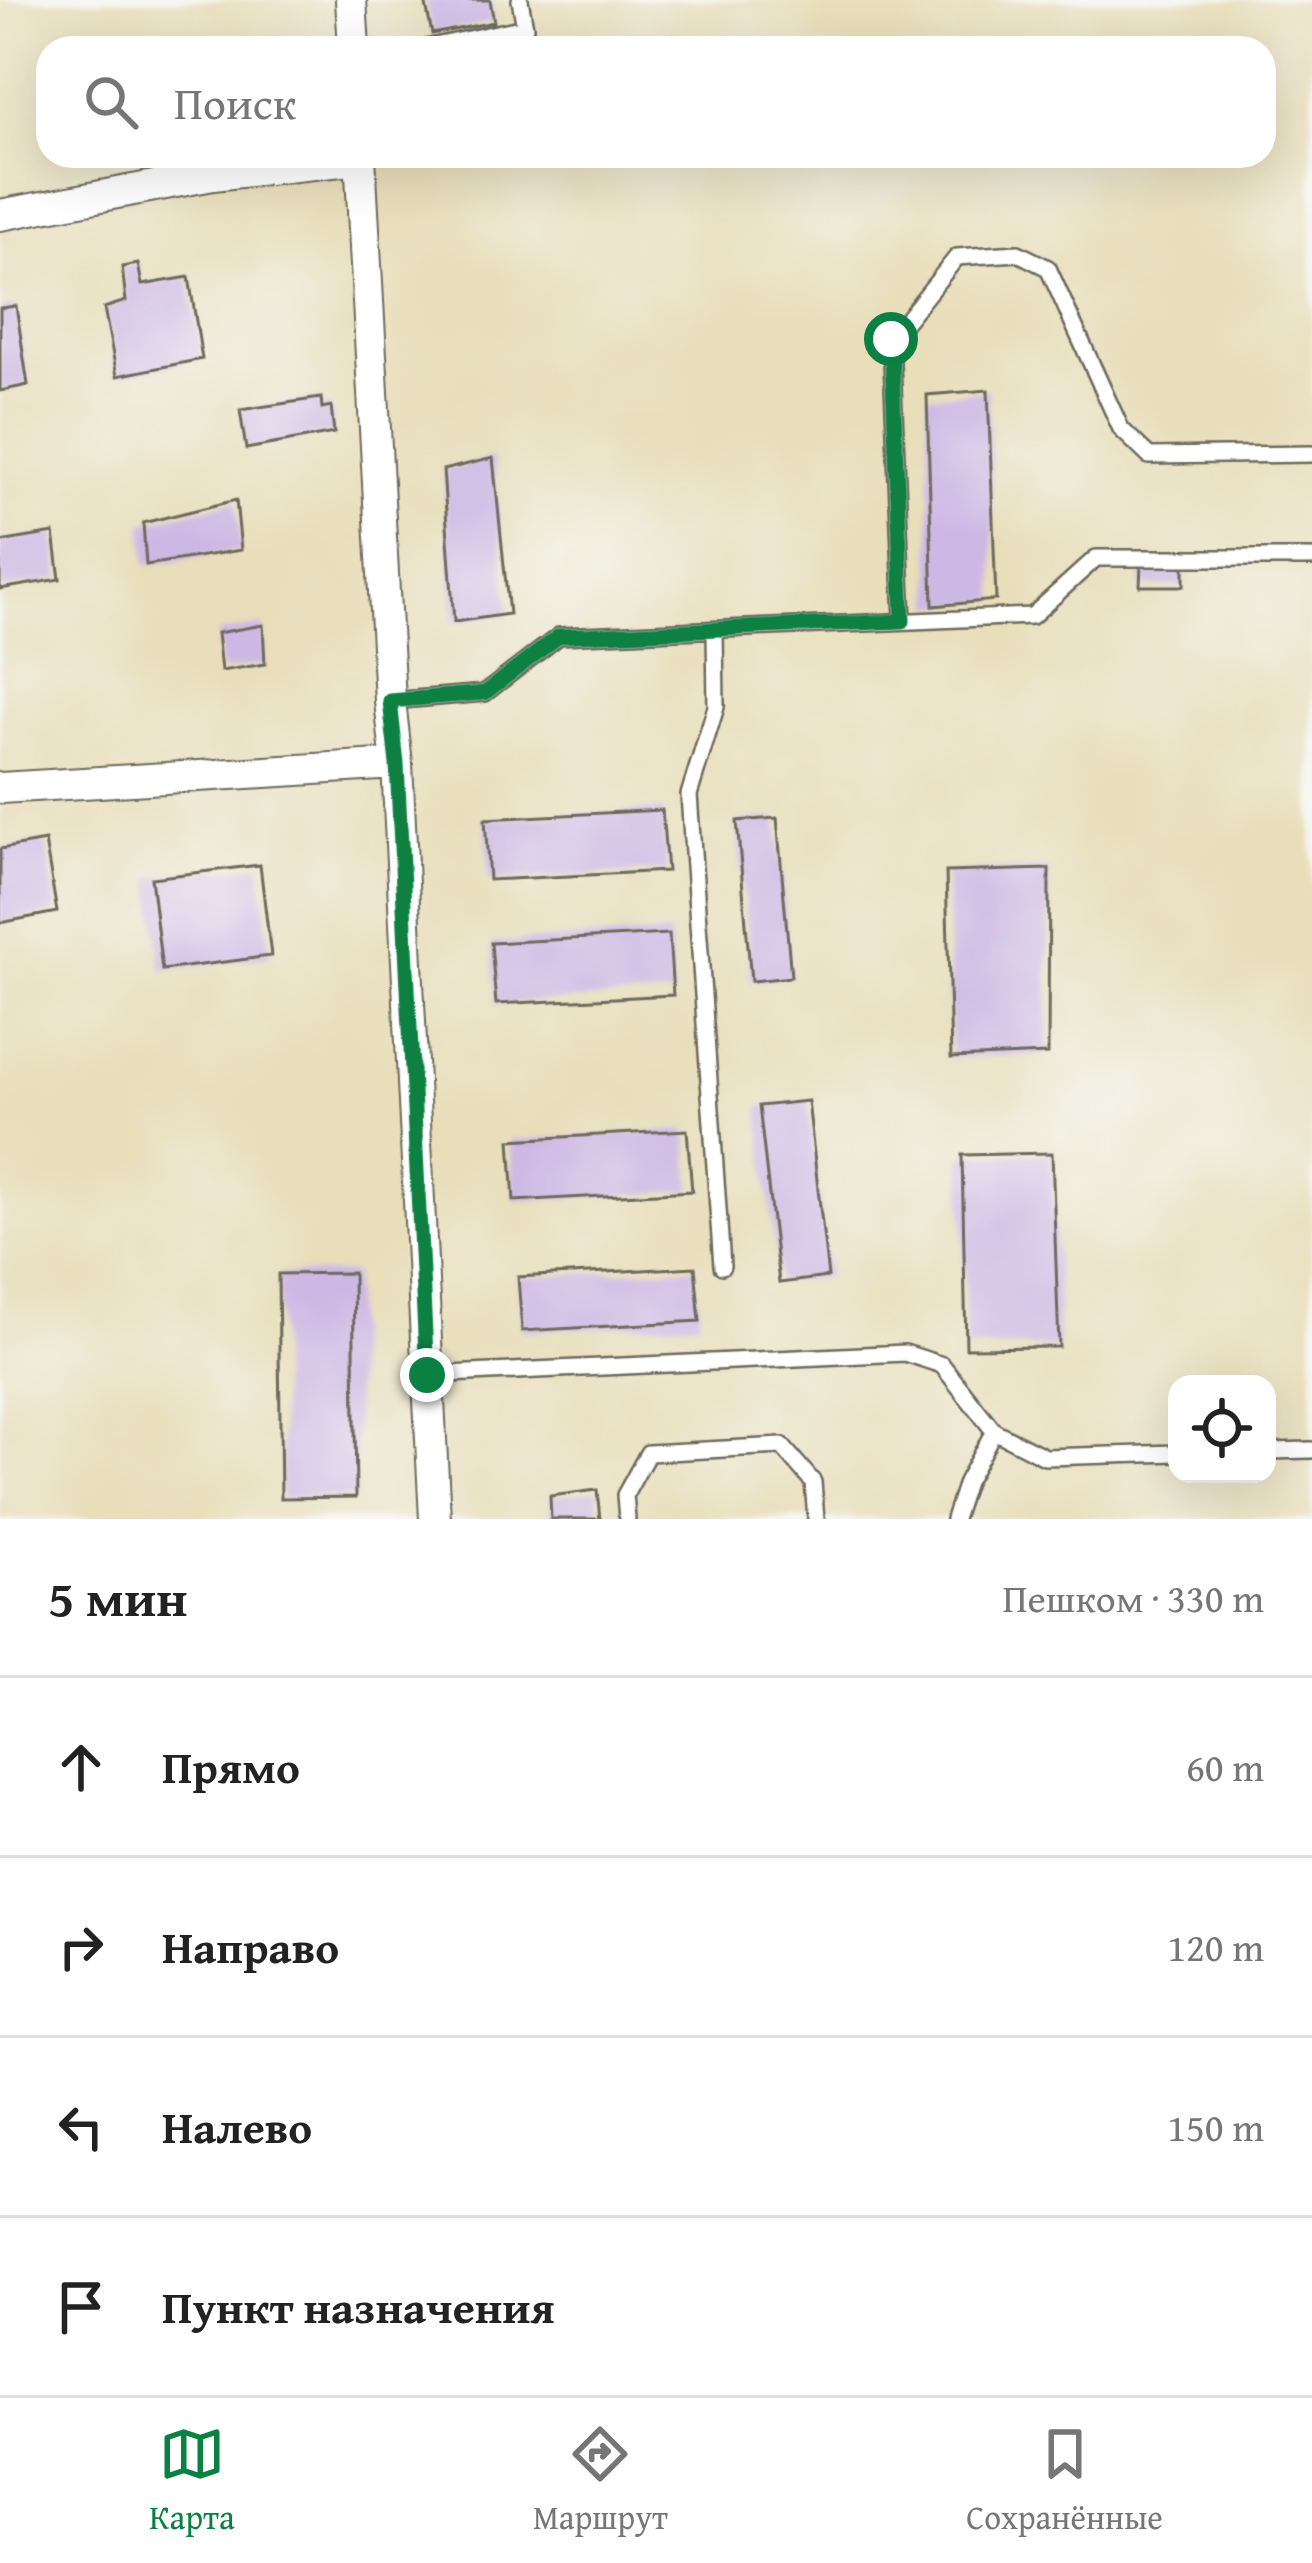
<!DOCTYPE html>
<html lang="ru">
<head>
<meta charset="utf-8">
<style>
  :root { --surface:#fff; --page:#f2f2f2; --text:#222; --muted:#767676; --line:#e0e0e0; --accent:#0b8043 }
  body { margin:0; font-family:"Gentium Book Plus",serif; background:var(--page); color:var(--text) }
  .controls { position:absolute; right:36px; bottom:36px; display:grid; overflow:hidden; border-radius:24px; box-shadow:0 12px 48px #0002 }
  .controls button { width:108px; height:108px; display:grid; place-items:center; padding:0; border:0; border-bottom:3px solid var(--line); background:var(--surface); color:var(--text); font:60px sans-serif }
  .stop { position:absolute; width:36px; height:36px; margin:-27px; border:9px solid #0b8043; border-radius:50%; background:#fff }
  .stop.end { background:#0b8043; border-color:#fff; box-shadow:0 3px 12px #0008 }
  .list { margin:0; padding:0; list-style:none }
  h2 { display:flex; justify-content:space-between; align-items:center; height:156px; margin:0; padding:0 48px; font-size:51px }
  h2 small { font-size:39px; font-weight:400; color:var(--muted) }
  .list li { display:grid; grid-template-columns:78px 1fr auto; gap:36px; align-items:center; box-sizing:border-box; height:180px; padding:0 48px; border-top:3px solid var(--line) }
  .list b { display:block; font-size:45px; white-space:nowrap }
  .list em { font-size:39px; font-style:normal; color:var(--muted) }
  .icon { flex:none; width:66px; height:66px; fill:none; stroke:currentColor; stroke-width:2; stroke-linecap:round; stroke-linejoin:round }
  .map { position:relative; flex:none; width:1312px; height:1519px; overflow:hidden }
  .search { position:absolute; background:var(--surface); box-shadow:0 12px 48px #0002; left:36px; right:36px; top:36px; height:132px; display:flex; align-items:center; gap:30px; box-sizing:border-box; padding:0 42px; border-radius:36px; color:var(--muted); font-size:45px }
  .sheet { height:876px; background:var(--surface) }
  nav { display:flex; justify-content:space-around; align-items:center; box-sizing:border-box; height:168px; border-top:3px solid var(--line); background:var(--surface); font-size:33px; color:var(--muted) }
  nav a { display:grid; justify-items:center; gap:6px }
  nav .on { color:var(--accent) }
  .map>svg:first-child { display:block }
  .building { fill:#cdb7e4 }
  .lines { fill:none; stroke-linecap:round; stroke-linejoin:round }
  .service-casing { stroke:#6d6a5d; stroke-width:20 }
  .minor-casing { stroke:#6d6a5d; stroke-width:34 }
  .service { stroke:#fff; stroke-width:15 }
  .minor { stroke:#fff; stroke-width:30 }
  .route { stroke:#0b8043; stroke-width:15 }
</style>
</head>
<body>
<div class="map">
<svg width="1312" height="1519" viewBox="0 0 1312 1519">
  <rect width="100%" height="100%" fill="#f6f6f2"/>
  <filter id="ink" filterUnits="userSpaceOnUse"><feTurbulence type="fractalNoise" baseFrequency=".00833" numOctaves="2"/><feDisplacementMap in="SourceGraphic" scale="24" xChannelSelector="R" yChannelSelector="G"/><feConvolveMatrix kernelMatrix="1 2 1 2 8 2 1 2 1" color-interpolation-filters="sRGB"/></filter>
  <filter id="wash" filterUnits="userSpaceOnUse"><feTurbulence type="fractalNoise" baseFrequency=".004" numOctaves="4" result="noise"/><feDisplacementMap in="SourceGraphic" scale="48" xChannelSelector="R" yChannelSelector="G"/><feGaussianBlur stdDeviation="2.7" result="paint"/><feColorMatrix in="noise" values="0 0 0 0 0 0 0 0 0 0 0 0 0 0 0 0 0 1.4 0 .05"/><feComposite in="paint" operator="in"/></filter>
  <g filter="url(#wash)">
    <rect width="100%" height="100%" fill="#e8deba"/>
    <g id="blocks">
      <!-- building -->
      <path class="building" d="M425,0H490L494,22L432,34Z
        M673,35L676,48H620V46Z
        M138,264L142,285L189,277L202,359L117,376L104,308L126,301L122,267Z
        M16,306L28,385L0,391V308Z
        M988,390L996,600L933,606L927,395Z
        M321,398L322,408L331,406L334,433L246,449L240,410Z
        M493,458L509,614L454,622L443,470Z
        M236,500L241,550L146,565L143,523Z
        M54,533L60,579L0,589V542Z
        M1184,563V586H1140L1141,564Z
        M263,625L265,664L221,671L217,633Z
        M662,810L667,871L489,880L485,819Z
        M777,818L791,977L751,981L737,821Z
        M45,841L57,912L0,923V849Z
        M260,865L271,956L162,970L151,878Z
        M1049,869L1048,1054L951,1058L946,872Z
        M669,934L673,995L496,1004L491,943Z
        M808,1101L828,1277L779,1283L759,1106Z
        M687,1130L692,1191L514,1201L510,1140Z
        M1052,1153L1059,1347L966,1348L962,1155Z
        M695,1267L700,1321L522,1331L518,1277Z
        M353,1273L356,1497L281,1498L278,1274Z
        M597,1490L600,1519H551L550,1496Z"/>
    </g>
  </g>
  <g filter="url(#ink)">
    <use href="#blocks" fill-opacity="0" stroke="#6d6a5d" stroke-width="3"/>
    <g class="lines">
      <!-- service casing -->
      <g class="service-casing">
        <path id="service" d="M426,48L525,27L520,0
          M903,621L891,339L957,257L1018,253L1048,268L1121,429L1149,456L1312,454
          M715,630L716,707L689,795L722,1266
          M390,701L485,693L559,636L1032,616L1096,558H1312
          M427,1375L905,1353L942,1365L994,1431L1045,1457L1177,1453
          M1267,1451L1312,1450
          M627,1519L625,1495L648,1453L782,1446L813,1482L816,1519
          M954,1519L966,1482L994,1431"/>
      </g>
      <!-- minor casing -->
      <g class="minor-casing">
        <path id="minor" d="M351,0L354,48
          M360,156L390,701L397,764L435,1519
          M0,215L213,175L360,159
          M0,788L397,764"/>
      </g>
      <!-- service -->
      <use href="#service" class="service"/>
      <!-- minor -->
      <use href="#minor" class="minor"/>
    </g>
  </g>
  <g class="lines" filter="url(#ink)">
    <!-- route -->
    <path class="route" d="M427,1375L397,764L390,701L485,693L559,636L903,621L891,339"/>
  </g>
</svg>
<div class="controls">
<button><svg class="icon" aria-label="locate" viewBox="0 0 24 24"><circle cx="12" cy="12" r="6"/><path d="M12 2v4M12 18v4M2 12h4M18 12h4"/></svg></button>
</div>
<div class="stop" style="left:891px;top:339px"></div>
<div class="stop end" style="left:427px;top:1375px"></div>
<div class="search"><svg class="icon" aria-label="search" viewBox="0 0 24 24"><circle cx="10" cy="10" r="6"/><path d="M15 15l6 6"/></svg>Поиск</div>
</div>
<section class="sheet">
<h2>5 мин<small>Пешком · 330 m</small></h2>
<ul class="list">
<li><svg class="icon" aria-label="ahead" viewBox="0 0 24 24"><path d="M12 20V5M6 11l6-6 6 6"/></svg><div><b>Прямо</b></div><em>60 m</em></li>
<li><svg class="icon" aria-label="right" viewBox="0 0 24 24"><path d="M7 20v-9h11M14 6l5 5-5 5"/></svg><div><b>Направо</b></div><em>120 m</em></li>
<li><svg class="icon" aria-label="left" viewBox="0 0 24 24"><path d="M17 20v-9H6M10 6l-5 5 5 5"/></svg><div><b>Налево</b></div><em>150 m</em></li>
<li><svg class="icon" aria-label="arrive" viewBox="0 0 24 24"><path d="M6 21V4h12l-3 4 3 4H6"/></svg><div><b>Пункт назначения</b></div></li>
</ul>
</section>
<nav>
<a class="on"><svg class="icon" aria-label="map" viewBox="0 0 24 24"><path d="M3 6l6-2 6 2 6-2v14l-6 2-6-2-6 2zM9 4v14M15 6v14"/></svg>Карта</a>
<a><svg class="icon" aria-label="directions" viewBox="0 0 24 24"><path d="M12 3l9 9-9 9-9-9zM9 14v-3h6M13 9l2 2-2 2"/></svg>Маршрут</a>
<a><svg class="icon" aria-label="saved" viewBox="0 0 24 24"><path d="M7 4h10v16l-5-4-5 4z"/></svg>Сохранённые</a>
</nav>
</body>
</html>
